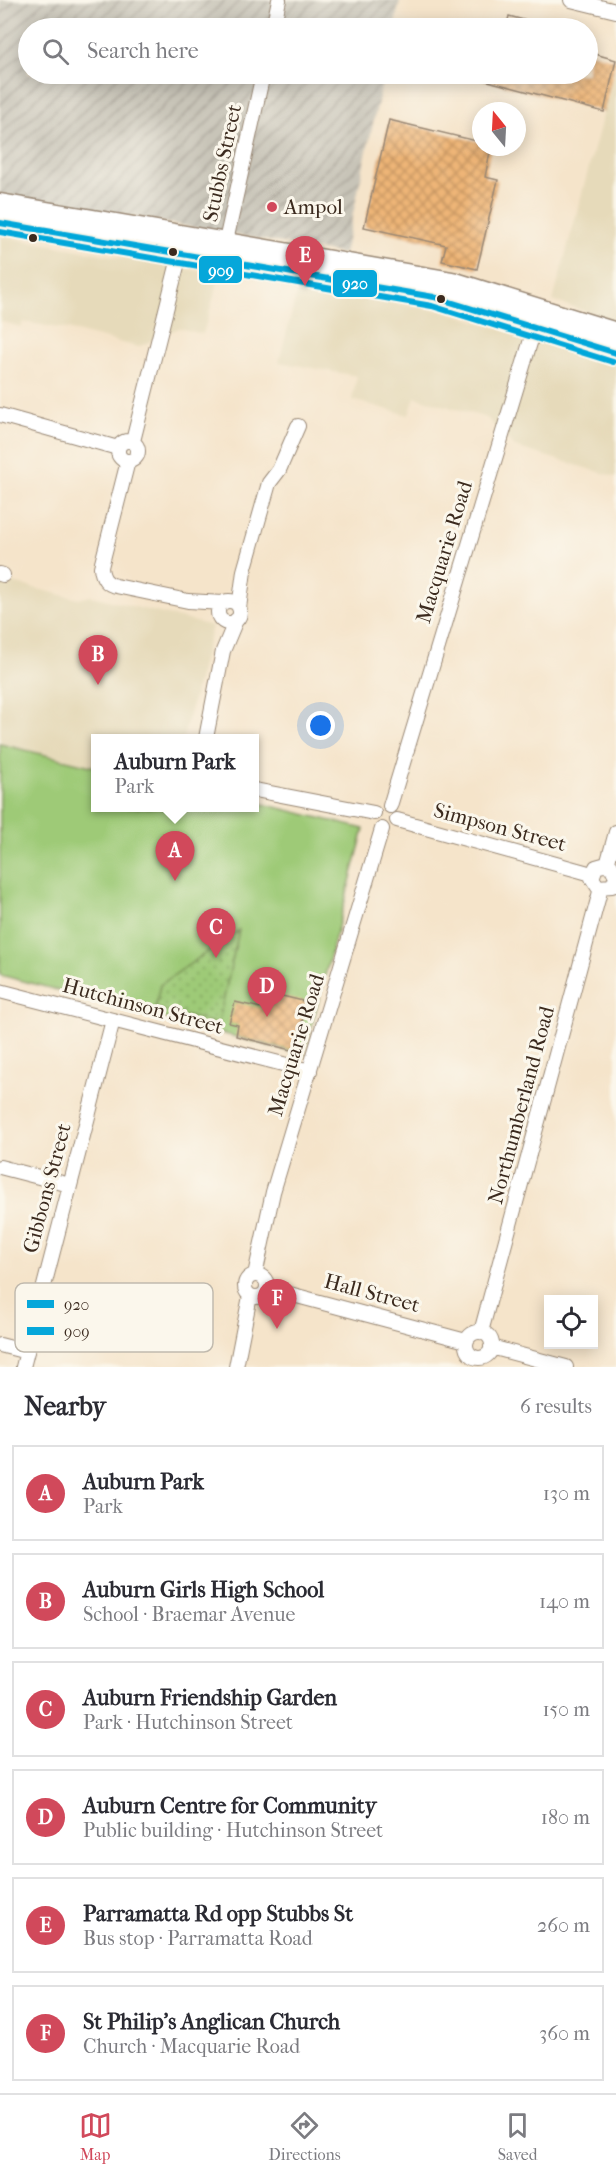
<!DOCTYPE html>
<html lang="en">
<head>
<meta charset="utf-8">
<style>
  :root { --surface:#fff; --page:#f2f2f3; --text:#2b2b33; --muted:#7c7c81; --line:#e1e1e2; --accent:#d1495b }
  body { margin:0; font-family:"IM FELL French Canon",serif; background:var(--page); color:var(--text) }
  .controls { position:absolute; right:18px; bottom:18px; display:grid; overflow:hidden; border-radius:0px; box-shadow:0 3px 15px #0003 }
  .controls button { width:54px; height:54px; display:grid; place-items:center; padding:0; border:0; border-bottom:2px solid var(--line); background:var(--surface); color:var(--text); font:30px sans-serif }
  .compass { position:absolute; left:472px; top:102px; width:54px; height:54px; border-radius:50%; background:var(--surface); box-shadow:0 3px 15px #0003; rotate:342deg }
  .you { position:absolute; left:321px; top:726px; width:21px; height:21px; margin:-15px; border:4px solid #fff; border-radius:50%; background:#1a73e8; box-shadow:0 0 0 9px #1a73e833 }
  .badge { display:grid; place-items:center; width:39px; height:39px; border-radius:50%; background:var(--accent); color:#fff; font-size:20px; font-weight:700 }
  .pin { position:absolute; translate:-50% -50px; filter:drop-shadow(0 2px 3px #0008) }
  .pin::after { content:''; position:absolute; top:32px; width:21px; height:18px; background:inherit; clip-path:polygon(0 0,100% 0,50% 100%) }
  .popup { position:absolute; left:91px; top:734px; width:168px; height:78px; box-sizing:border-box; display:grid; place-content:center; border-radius:0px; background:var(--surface); filter:drop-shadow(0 2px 4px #0005); font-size:20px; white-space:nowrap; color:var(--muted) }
  .popup b { font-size:22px; color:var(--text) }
  .popup::after { content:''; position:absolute; left:50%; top:100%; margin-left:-12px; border:12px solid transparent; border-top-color:var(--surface) }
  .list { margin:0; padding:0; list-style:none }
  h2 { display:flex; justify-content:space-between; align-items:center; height:78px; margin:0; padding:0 24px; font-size:26px }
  h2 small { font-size:20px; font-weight:400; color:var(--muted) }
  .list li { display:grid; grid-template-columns:39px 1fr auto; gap:18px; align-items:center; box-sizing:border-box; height:96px; margin:0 12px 12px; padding:0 12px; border:2px solid var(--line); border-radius:0px }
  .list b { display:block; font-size:22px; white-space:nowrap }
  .list p { margin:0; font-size:20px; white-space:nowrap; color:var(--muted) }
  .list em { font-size:20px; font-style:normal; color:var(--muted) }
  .icon { flex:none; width:33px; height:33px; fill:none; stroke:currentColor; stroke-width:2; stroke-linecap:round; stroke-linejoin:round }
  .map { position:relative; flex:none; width:616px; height:1367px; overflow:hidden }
  .search { position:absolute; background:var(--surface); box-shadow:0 3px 15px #0003; left:18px; right:18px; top:18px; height:66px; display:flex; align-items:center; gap:15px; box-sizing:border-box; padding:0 21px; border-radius:33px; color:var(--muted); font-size:22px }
  .sheet { height:726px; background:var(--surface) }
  nav { display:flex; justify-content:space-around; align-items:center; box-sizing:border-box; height:84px; border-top:2px solid var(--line); background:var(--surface); font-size:16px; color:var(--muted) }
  nav a { display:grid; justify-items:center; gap:3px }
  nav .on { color:var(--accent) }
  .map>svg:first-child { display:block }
  .built { fill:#e6daba }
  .industrial { fill:url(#industrial-furrows) }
  .park { fill:#9eca77; stroke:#6c7a4a; stroke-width:1.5 }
  .garden { fill:url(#garden-dots); stroke:#6c7a4a; stroke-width:1.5 }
  .building { fill:url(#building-cross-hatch) }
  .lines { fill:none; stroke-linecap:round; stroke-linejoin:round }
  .minor-casing { stroke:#988774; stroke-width:16 }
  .trunk-casing { stroke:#988774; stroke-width:25 }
  .minor { stroke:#fff; stroke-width:14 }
  .trunk { stroke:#fff; stroke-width:22 }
  .bus-1-casing { stroke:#fbf7ec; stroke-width:10 }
  .bus-2-casing { stroke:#fbf7ec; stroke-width:10 }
  .bus-1 { stroke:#06a7da; stroke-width:6 }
  .bus-2 { stroke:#06a7da; stroke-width:6 }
  .poi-dot { fill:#d1495b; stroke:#fbf7ec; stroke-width:2 }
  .bus-dot { fill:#3b2a1e; stroke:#fbf7ec; stroke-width:2 }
  .labels { text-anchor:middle; stroke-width:6; stroke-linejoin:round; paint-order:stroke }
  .street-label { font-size:21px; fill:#3b2a1e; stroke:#fbf7ec }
  .poi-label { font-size:21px; fill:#3b2a1e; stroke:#fbf7ec; text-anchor:start }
  .key { fill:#fbf7ec; stroke:#c1baae; stroke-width:1.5 }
  .key-label { font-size:16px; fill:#3b2a1e }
  .line-badge { stroke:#fbf7ec; stroke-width:2 }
  .badge-label { font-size:16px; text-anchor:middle; font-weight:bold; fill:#fff }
</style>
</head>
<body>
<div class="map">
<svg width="616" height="1367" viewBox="0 0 616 1367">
  <defs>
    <pattern id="industrial-furrows" width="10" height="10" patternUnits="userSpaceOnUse" patternTransform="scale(1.5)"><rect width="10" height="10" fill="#c8c4b8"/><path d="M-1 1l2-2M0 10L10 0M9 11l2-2" fill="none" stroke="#a49f95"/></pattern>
    <pattern id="garden-dots" width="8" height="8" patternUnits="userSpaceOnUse" patternTransform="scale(1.5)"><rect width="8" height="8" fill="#9eca77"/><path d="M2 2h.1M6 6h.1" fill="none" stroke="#82a461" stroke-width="1.8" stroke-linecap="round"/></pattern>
    <pattern id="building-cross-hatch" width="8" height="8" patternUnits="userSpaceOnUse" patternTransform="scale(1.5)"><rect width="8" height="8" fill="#eeb577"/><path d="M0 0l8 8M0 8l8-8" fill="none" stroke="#c29361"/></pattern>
  </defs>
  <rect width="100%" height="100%" fill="#fbf7ec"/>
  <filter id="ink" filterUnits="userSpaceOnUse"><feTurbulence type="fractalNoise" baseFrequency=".0167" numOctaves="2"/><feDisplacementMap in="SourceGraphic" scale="12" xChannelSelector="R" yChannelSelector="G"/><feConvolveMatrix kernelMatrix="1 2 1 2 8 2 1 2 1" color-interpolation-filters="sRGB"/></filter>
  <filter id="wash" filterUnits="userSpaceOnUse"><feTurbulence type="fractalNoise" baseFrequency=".008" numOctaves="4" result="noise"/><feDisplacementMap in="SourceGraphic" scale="24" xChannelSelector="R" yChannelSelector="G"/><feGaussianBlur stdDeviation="1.35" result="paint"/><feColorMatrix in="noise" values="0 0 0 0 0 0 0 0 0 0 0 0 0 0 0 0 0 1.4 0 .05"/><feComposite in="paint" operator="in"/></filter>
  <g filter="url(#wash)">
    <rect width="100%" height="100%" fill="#f5e4ca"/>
    <!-- built -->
    <path class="built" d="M616,67V321L553,301Z
      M0,236L220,275L203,334L179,328L138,347L72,330L23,322L21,327L0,321Z
      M298,288L447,312L616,366V477L515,447L487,418L415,397L409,415L352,400L357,376L279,362Z
      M0,580L79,599L91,596L212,626L183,738H96L95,767L0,744Z"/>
    <!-- industrial -->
    <path class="industrial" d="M0,0H400L394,28H28V74H384L344,254L0,194Z"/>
    <!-- park -->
    <path class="park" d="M0,744L95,767L96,808H255V802L364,829L304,1055L0,975Z"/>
    <!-- garden -->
    <path class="garden" d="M239,930L218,1024L155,1008L160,985Z"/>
    <g id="blocks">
      <!-- building -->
      <path class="building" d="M509,16L553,28H506Z
        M588,52L616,60L604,112L469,76L588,74Z
        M389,120L481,142V147H491L485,177L498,180L477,269L442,261L446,245L364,227Z
        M274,994L307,1002L295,1051L236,1036L238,1025L229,1023L235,1002L269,1010Z"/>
    </g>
  </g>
  <g filter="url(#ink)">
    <use href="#blocks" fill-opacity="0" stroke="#988774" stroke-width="1.5"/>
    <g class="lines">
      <!-- minor casing -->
      <g class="minor-casing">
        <path id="minor" d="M571,0L616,11
          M273,28L279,0
          M224,250L263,74
          M0,415L118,448
          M118 451a10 10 0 1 1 20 0a10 10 0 1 1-20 0Z
          M133,441L180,254
          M128,461L101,567C102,578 106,584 116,586L188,601L223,603
          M0,574L3,575
          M218 612a11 11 0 1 1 22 0a11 11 0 1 1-22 0Z
          M239,608L244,571L269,483L279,470L298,426
          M206,738L223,651L236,620
          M255,790L374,813
          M390,806L536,323
          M397,820L592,874
          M607,865L616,832
          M616,876L611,866L603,865L596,867L592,878L598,887L612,886L616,877
          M0,991L310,1071
          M0,1167L70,1185
          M245 1286a11 11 0 1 1 22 0a11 11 0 1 1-22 0Z
          M255,1275L273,1192L382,829
          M267,1288L466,1341
          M481,1332L601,888
          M466 1345a13 13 0 1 1 26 0a13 13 0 1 1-26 0Z
          M0,1345L27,1352
          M491,1347L566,1367
          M23,1367L113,1020
          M236,1367L250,1296"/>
      </g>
      <!-- trunk casing -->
      <g class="trunk-casing">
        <path id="trunk" d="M0,205L452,283L616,334
          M0,223L434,297L616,353"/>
      </g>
      <!-- minor -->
      <use href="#minor" class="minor"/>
      <!-- trunk -->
      <use href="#trunk" class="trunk"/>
      <!-- bus-1 casing -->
      <g class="bus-1-casing">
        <path id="bus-1" d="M0,223L434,297L616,353"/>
      </g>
      <!-- bus-2 casing -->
      <g class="bus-2-casing">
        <path id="bus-2" d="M0,232L432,306L613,362"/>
      </g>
      <!-- bus-1 -->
      <use href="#bus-1" class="bus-1"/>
      <!-- bus-2 -->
      <use href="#bus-2" class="bus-2"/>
    </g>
  </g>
  <!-- markers -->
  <circle class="poi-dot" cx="272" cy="207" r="6"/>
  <g class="bus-dot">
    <circle cx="33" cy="238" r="5"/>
    <circle cx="173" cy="252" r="5"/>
    <circle cx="441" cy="299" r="5"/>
  </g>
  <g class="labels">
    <!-- street labels -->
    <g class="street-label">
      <text transform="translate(222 163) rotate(-78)" y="7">Stubbs Street</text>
      <text transform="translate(444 552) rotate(-73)" y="7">Macquarie Road</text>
      <text transform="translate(500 827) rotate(15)" y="7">Simpson Street</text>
      <text transform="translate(143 1006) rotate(15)" y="7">Hutchinson Street</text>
      <text transform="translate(296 1045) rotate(-73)" y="7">Macquarie Road</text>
      <text transform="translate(521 1105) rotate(-75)" y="7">Northumberland Road</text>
      <text transform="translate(47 1188) rotate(-75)" y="7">Gibbons Street</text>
      <text transform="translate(372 1293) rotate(15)" y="7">Hall Street</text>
    </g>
    <!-- poi labels -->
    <g class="poi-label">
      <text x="284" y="214">Ampol</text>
    </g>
  </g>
  <!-- legend -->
  <rect x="15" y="1283" width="198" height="69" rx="9" class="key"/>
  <rect x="27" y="1300" width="27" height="8" fill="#06a7da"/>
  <rect x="27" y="1327" width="27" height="8" fill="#06a7da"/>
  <g class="key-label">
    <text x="64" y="1310">920</text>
    <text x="64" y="1337">909</text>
  </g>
  <g class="line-badge">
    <rect x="198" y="255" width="45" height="29" rx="6" fill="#06a7da"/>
    <rect x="332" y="269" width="46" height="29" rx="6" fill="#06a7da"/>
  </g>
  <g class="badge-label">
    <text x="221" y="276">909</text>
    <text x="355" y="289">920</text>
  </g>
</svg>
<div class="controls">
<button><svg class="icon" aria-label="locate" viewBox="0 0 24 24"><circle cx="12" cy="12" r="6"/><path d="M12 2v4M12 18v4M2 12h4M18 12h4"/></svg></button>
</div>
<svg class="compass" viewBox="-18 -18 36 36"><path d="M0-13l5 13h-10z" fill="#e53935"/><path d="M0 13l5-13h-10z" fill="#7c7c81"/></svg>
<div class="you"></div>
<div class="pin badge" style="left:175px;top:881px">A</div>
<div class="popup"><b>Auburn Park</b>Park</div>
<div class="pin badge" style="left:98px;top:685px">B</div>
<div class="pin badge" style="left:216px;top:958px">C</div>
<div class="pin badge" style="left:267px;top:1017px">D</div>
<div class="pin badge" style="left:305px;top:286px">E</div>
<div class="pin badge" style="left:277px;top:1329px">F</div>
<div class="search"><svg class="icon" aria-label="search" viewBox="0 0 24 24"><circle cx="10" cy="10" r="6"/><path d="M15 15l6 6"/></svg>Search here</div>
</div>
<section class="sheet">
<h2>Nearby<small>6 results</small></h2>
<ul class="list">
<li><span class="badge">A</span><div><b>Auburn Park</b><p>Park</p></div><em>130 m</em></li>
<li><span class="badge">B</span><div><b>Auburn Girls High School</b><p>School · Braemar Avenue</p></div><em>140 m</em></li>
<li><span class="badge">C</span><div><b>Auburn Friendship Garden</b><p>Park · Hutchinson Street</p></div><em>150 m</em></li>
<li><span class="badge">D</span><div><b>Auburn Centre for Community</b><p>Public building · Hutchinson Street</p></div><em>180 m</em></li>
<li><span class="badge">E</span><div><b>Parramatta Rd opp Stubbs St</b><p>Bus stop · Parramatta Road</p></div><em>260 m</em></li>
<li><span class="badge">F</span><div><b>St Philip's Anglican Church</b><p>Church · Macquarie Road</p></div><em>360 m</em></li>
</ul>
</section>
<nav>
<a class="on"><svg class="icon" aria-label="map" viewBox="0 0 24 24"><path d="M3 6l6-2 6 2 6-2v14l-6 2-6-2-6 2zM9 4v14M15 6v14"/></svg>Map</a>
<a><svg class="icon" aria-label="directions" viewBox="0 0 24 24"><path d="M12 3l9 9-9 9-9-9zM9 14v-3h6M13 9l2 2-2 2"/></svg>Directions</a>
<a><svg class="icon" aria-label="saved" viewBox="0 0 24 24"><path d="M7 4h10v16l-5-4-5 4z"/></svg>Saved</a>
</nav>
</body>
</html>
